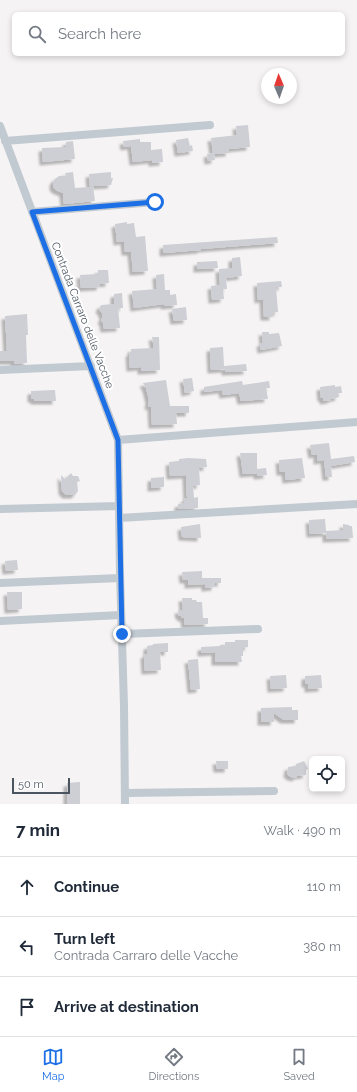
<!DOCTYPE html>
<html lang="en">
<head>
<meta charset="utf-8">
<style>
  :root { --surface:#fff; --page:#f2f2f3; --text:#1f2937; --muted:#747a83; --line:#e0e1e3; --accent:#1d6fe5 }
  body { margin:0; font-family:Raleway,sans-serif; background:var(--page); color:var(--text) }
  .controls { position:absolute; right:12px; bottom:12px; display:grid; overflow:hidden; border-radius:6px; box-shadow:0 2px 6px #0003 }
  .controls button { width:36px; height:36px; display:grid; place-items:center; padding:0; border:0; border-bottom:1px solid var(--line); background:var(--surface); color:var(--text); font:20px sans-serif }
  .compass { position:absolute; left:261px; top:68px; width:36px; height:36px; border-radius:50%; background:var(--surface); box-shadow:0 2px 6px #0003; rotate:358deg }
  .scale { position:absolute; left:12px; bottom:10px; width:58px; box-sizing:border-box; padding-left:4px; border:2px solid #4a5560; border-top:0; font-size:11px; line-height:14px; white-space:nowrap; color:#4a5560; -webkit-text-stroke:3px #fff; paint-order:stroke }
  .stop { position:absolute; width:12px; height:12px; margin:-9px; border:3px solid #1d6fe5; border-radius:50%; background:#fff }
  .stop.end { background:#1d6fe5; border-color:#fff; box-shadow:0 1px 4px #0008 }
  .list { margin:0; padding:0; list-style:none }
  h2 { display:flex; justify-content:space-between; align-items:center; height:52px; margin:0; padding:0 16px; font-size:17px }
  h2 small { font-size:13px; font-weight:400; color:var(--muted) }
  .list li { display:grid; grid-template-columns:26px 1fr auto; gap:12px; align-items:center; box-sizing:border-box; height:60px; padding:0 16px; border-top:1px solid var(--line) }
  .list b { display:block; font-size:15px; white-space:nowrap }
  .list p { margin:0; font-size:13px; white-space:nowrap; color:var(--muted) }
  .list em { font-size:13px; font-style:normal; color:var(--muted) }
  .icon { flex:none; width:22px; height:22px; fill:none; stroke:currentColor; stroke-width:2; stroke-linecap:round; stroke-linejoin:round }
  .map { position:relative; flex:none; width:357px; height:804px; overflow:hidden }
  .search { position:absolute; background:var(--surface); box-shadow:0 2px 6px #0003; left:12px; right:12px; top:12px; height:44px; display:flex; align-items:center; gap:10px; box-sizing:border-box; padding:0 14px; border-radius:6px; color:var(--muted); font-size:15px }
  .sheet { height:232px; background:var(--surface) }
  nav { display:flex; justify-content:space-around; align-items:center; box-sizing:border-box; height:56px; border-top:1px solid var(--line); background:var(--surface); font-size:11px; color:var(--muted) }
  nav a { display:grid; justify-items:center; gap:2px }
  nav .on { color:var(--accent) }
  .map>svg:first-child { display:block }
  .building { fill:#cdcfd5; filter:url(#shadow) }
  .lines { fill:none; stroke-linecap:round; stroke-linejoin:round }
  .minor { stroke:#c1c9d1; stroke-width:8 }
  .route { stroke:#1d6fe5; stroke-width:5 }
  .labels { text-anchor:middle; stroke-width:4; stroke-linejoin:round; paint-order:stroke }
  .street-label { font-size:11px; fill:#4a5560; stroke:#fff }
</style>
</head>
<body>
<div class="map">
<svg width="357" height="804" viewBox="0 0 357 804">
  <defs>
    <filter id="shadow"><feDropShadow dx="-3.5" dy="3.5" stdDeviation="1" flood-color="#0004"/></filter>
  </defs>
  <rect width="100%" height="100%" fill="#f5f3f3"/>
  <!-- building -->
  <path class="building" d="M248,125L250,147L229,149V153L214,154L215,160L208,161L207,154L213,153L211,138L237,135L236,126Z
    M188,138L190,146L192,145L193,151L178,153L176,140Z
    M140,139V142H151V150L162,149L163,162L152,163V160L133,162L131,146L124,147L123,141Z
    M73,141L75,159L43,162L42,148L66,147V142Z
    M73,172L75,188L90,187L89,174L111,172V178H113L111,185L93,186L95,201L64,204L63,193L56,190L53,187V182L55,179L59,176H66L65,173Z
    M127,222V224L134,223L136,237L145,236L148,271L133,272L131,252H125L124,241L117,242L115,224Z
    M277,237L278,243L201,249V250L163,253V245Z
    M240,257L242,276L226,278L227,289H223L224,299L212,300L211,286L220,285L219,269L232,268V258Z
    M217,261L218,268L197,269V262Z
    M98,270H108L109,283L100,284V287L81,288L80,275L98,274Z
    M164,274L165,290H170V295L176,294L177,305L164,306V304L134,308L132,291L157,289L156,275Z
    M281,281L282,287H276L278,312L272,313L273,317H264L263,299L258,300L257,283Z
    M122,293L123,308H118L120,328L104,329L103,323L101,320L103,317L102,313L99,309L101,305L114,304V294Z
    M186,307L187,320L174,321L172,309Z
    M27,314L28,335H26L27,363L14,364V361H0V351H7L5,316Z
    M262,332H269V334L279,333L282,346L261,350L260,343H263Z
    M152,337H159L160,370L141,371V367L130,368L129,353H131V349L154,348Z
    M223,347L224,366L246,364L247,371L225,372V368V369L211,370L210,348Z
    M192,378L194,391L185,393L183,379Z
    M166,380L170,406H189V413H176L177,424L152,425L151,406L148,407L149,400L146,388L143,383Z
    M242,381L243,385L269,381L270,388H266L268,399L241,401L239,393L223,395L222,390L204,392V387Z
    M335,385V387L341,386L342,393H338L339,397L331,399V400L323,401V398H321L320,387Z
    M55,390L56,401H34V399H31V391Z
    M329,443L331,459L354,456L355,462L331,466L332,477H326L324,460L317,461V454L312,455L310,445Z
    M240,453H257V469L266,468L267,475L257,476V473L243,474Z
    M188,458L206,459L207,467L199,468L200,485L193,486L194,498L198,497V508L178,509V504L184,503V499L187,498L186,475L170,476L169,462L179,461V459Z
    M302,458L305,478L286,480L285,472H280L279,460Z
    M71,473L73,476H78L80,481L77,482L78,491L75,495H66L62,491L61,475L65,479Z
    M164,477V487L151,488V478Z
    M325,519L326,531L343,530V524L349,525V526H352L353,538L326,539V533L310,534L309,520Z
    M200,524L201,538L182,537L181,527Z
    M17,560L18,570L6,571L5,561Z
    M202,571V578H221V583H215V587L205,588V584L188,585V580H183L182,572Z
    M7,592H22V609L8,610Z
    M182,598H192V600H196L197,602H202L203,618H208V624L185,625L184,618H181V616H179L178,610H183Z
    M235,640H248V647L243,648V656H241L242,662H215V652L201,653V647L220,646V645H225V642H235Z
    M168,643V652H160L161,670L145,671L144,655L147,654V646L153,645V644Z
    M198,659L200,689L191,690L188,660Z
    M286,675L287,688L271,689L270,676Z
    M321,675L322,688L308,689V684H305V676Z
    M292,707V710H298V720H284L274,713V722H261V708Z
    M216,761H228V769H217Z
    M304,761L308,769L306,770V775L297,776L296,778L291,777L287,774L288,767L296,766V764Z
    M80,782V804H67V783Z"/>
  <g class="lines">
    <!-- minor -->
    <path class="minor" d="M0,126L118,440L120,574L124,706L125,804
      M5,141L210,125
      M32,212L155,202
      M0,370L91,366
      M118,440L357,422
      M0,509L119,506
      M119,518L357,504
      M0,583L120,578
      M0,621L121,615
      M122,634L258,629
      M125,793L274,791"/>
  </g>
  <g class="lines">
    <!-- route -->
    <path class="route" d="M122,634L118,440L32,212L155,202"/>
  </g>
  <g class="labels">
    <!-- street labels -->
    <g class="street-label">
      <text transform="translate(83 315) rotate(69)" y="4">Contrada Carraro delle Vacche</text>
    </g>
  </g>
</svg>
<div class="controls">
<button><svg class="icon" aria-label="locate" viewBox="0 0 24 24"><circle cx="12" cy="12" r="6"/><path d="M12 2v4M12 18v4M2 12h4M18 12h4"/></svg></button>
</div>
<svg class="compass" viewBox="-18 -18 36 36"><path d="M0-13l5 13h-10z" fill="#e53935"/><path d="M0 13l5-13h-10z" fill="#747a83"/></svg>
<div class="scale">50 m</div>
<div class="stop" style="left:155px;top:202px"></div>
<div class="stop end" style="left:122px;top:634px"></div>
<div class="search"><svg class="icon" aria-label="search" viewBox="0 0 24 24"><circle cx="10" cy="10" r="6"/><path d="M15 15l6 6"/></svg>Search here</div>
</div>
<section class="sheet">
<h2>7 min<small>Walk · 490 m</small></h2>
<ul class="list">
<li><svg class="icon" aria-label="ahead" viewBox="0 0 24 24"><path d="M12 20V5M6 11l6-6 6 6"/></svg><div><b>Continue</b></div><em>110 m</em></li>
<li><svg class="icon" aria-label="left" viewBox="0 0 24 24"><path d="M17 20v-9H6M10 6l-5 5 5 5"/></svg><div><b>Turn left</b><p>Contrada Carraro delle Vacche</p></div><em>380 m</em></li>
<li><svg class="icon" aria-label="arrive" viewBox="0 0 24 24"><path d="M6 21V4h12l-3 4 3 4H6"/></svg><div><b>Arrive at destination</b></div></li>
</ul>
</section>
<nav>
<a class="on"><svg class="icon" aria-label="map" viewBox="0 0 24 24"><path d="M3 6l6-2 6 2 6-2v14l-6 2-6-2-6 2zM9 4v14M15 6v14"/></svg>Map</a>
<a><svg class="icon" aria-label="directions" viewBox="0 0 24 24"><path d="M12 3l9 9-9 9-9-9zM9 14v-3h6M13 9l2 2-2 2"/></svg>Directions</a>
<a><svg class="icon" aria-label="saved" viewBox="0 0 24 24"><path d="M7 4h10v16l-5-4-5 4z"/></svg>Saved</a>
</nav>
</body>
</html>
